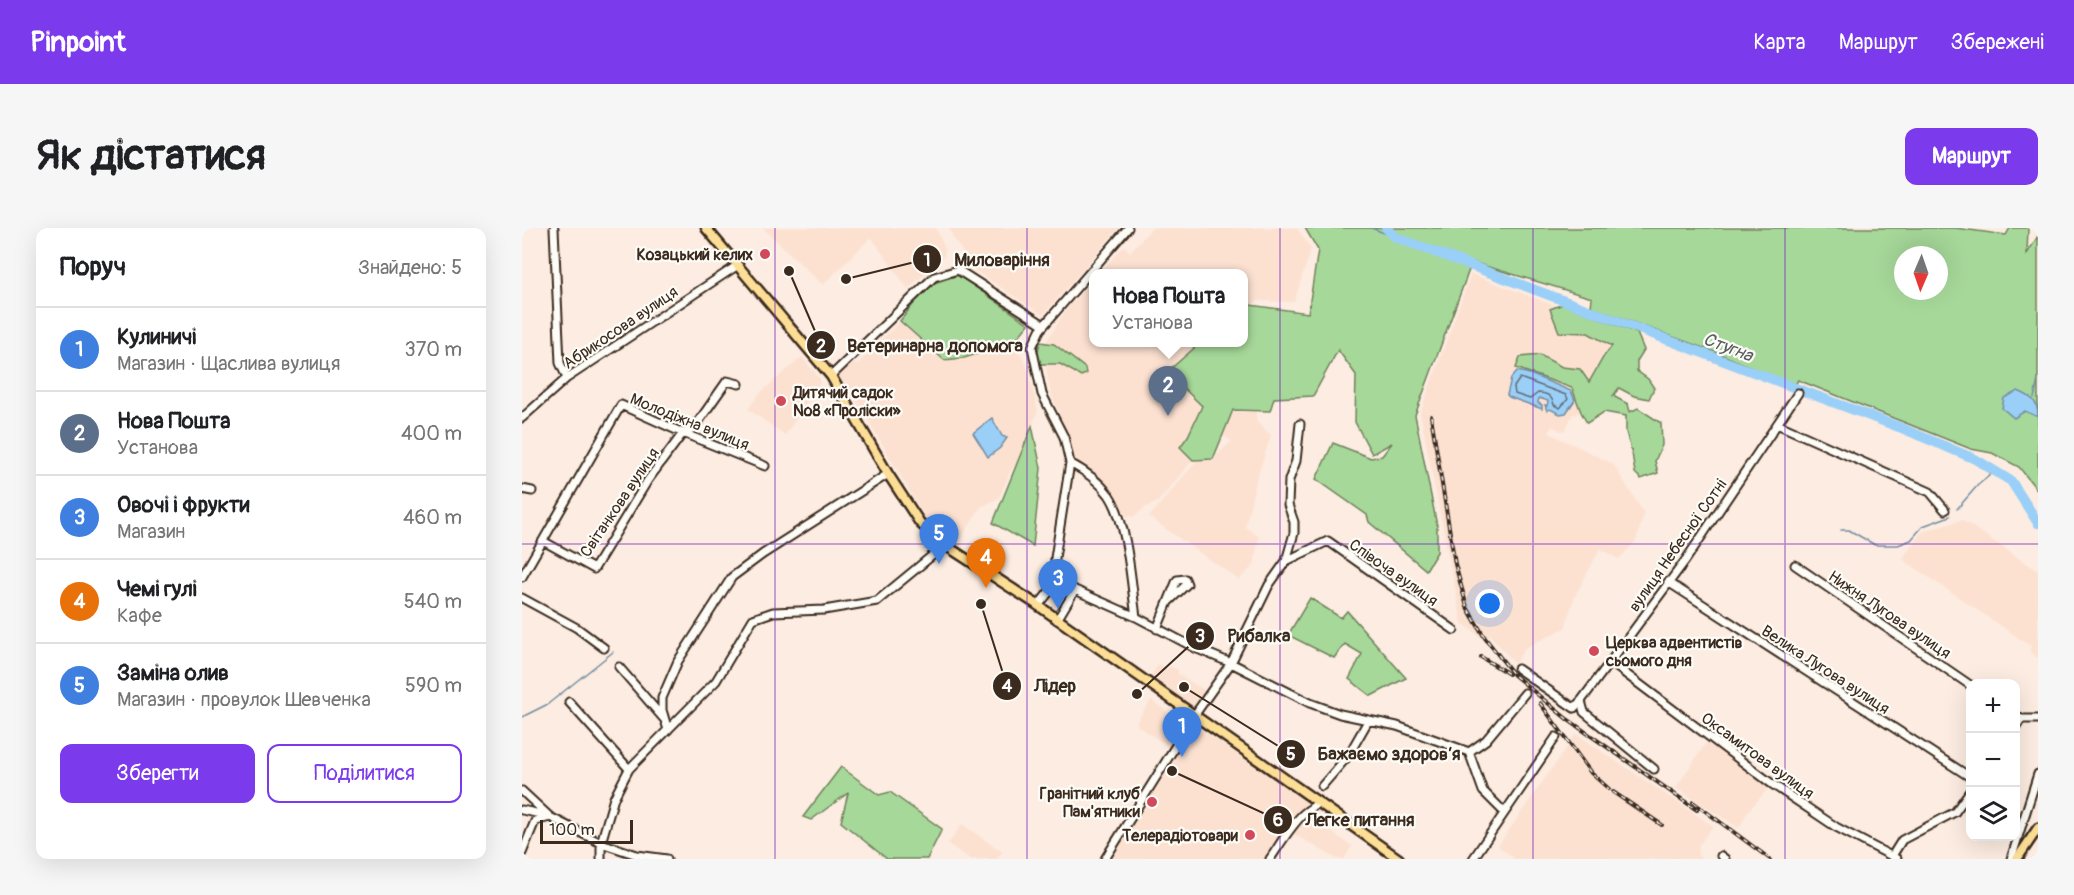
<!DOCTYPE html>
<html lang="uk">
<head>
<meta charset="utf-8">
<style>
  :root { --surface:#fff; --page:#f6f6f6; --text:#202124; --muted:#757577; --line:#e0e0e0; --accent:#7c3aed }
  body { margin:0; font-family:Pangolin,sans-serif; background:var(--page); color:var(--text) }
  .controls { position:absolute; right:18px; bottom:18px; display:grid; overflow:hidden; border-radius:12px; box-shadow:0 6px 24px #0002 }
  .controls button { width:54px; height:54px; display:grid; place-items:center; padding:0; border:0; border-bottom:2px solid var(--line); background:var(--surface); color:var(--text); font:30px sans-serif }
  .compass { position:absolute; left:1372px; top:18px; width:54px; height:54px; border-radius:50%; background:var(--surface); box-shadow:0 6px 24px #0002; rotate:182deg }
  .scale { position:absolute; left:18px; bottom:15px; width:93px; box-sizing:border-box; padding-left:6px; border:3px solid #3b2a1e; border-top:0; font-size:16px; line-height:21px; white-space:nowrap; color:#3b2a1e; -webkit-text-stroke:4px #fdfcf7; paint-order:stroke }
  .you { position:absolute; left:968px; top:376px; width:21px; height:21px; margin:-15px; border:4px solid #fff; border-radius:50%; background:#1a73e8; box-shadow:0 0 0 9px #1a73e833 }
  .badge { display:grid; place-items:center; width:39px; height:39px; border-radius:50%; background:var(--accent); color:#fff; font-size:20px; font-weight:700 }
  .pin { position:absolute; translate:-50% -50px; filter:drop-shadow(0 2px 3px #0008) }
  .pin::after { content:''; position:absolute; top:32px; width:21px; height:18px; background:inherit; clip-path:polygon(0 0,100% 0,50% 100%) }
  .popup { position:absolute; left:567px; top:41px; width:159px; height:78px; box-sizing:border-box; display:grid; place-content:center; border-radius:12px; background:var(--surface); filter:drop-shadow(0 2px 4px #0005); font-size:20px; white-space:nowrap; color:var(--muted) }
  .popup b { font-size:22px; color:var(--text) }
  .popup::after { content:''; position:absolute; left:50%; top:100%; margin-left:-12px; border:12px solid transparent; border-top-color:var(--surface) }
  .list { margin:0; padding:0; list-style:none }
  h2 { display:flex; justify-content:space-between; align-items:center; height:78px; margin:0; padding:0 24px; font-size:26px }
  h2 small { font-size:20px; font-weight:400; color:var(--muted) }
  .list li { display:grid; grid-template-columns:39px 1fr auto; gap:18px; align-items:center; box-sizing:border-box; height:84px; padding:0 24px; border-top:2px solid var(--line) }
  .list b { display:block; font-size:22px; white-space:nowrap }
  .list p { margin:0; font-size:20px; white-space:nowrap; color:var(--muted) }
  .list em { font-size:20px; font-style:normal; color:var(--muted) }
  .actions { display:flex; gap:12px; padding:18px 24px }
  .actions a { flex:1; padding:14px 0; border:2px solid var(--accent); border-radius:12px; text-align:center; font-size:21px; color:var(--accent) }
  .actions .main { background:var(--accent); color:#fff }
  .icon { flex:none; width:33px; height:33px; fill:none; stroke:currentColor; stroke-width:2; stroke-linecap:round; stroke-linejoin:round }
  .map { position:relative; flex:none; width:1516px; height:631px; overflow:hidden; border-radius:12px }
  header { display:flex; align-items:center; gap:36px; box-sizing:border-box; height:84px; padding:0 30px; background:var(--accent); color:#fff }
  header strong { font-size:28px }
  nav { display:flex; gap:33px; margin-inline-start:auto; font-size:21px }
  .intro { display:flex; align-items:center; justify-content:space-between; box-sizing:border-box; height:144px; padding:0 36px }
  h1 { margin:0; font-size:42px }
  .button { padding:15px 27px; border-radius:12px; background:var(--accent); color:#fff; font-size:21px; font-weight:700 }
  main { display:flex; gap:36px; padding:0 36px }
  aside { flex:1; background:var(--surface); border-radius:12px; box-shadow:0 6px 24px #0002 }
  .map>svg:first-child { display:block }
  .built { fill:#fce1d1 }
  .green { fill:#a6d899; stroke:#70815c; stroke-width:1.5; fill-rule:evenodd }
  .water { fill:#9acff8; stroke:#748da1; stroke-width:1.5 }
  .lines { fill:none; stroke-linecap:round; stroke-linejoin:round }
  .shore { stroke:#616c75; stroke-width:1.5 }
  .stream { stroke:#748da1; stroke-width:1.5 }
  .river { stroke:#9acff8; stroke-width:10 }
  .minor-casing { stroke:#3b2a1e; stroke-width:11 }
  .major-casing { stroke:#3b2a1e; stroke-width:13 }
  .minor { stroke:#fdfcf7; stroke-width:7 }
  .major { stroke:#fdde96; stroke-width:8 }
  .rail-casing { stroke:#3b2a1e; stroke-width:4 }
  .rail { stroke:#fdfcf7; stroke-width:1.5; stroke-dasharray:4.5; stroke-linecap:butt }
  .grid { fill:none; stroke:#7b2cbf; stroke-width:1.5; stroke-opacity:0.55 }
  .poi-dot { fill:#d1495b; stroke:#fdfcf7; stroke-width:2 }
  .labels { text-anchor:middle; stroke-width:4.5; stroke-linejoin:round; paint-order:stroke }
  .poi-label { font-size:16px; font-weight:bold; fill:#3b2a1e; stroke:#fdfcf7; text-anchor:end }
  .street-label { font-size:16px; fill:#3b2a1e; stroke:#fdfcf7 }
  .water-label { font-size:18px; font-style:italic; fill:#585c5f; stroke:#fdfcf7 }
  .leader { fill:none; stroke:#3b2a1e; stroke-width:2 }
  .callout-dot { fill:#3b2a1e; stroke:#fdfcf7; stroke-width:2 }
  .mark-label { font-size:18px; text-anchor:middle; font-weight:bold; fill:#fff }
  .callout-label { font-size:18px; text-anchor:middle; font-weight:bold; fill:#3b2a1e; stroke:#fdfcf7; stroke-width:4.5; stroke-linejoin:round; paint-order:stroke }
</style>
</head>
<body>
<header>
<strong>Pinpoint</strong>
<nav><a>Карта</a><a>Маршрут</a><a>Збережені</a></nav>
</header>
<div class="intro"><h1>Як дістатися</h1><a class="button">Маршрут</a></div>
<main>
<aside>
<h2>Поруч<small>Знайдено: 5</small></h2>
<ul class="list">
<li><span class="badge" style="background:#3f7fe0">1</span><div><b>Кулиничі</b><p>Магазин · Щаслива вулиця</p></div><em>370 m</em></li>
<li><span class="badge" style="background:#5c6f8a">2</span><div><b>Нова Пошта</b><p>Установа</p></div><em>400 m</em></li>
<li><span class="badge" style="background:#3f7fe0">3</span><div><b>Овочі і фрукти</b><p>Магазин</p></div><em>460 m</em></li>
<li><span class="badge" style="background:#e8710a">4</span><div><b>Чемі гулі</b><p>Кафе</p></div><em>540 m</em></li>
<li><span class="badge" style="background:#3f7fe0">5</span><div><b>Заміна олив</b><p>Магазин · провулок Шевченка</p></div><em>590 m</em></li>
</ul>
<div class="actions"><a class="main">Зберегти</a><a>Поділитися</a></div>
</aside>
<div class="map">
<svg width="1516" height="631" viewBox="0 0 1516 631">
  <rect width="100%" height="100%" fill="#fcece1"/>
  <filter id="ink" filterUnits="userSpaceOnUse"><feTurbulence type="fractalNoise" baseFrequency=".0167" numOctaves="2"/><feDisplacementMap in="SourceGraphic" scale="12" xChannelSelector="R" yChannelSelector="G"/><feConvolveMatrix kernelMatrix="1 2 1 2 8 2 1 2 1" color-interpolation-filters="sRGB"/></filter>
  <g filter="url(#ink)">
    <!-- built -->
    <path class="built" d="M241,0H414L423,21L422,28L386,61L349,9L301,57Z
      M427,0H597L521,87L452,42L432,11Z
      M630,0H775L789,21L772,74L734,73L721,85V45H577L602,18L608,24Z
      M949,46L1105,105L1068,167L1054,187L1051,186L1043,202L1039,203L1030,198L1027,203L1029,206L1091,236L1122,285L1114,313L1097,331L1078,321L1052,370L1043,400L1003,420L993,436L968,407L963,412L940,395L898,185Z
      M571,52V114L687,115L685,179L676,226L636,274L624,279L611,289L604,287L581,257L553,234L546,208L529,166L521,123L527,109L546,79Z
      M378,93L422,132L442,130L491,115L504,135L516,183L494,237L489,242L477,270L459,279L436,315L402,288L339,180L316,147L327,135L336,136Z
      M280,129L298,151V155L263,207L226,181L238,165Z
      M733,183L735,194L749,207L734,253L723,299L737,309L732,337L717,352L627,289L683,223L686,221L695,227L710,213L697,206L699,197L712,184Z
      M1440,292L1516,343V430L1508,424L1510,419L1380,331L1400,304Z
      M636,436L646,441L648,438L656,442V446L687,465L672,488L625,455Z
      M629,472L661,496L646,518L616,498L615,493Z
      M682,503L786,575L745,631H590L670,504Z
      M1054,506L1191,598L1177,617L1176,628L1180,631H993L976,618Z
      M1188,509L1250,556L1227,582L1217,600L1154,560Z
      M784,587L830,618L822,631H815L770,605Z
      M440,596L480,624L475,631H448L426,616Z"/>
    <!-- green -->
    <path class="green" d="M783,0H1433L1484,7L1488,0H1506L1505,26L1516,8V263L1497,239L1470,225L1449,221L1276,152L1273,157L1198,126L1069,79L1070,70L950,34L893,187L915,298V324L904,342L847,294L845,287L794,251L811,215L849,230L860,228L870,215L850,226L833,194L834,147L816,122L791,168L752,170L748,183L711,182L691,231L671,232L658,219L666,208L680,178L645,144L678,115L721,114V76L786,85L796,22ZM1381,27H1417V63H1381Z
      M436,47L507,96L491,115L442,130L422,132L378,93L393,74L412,55Z
      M1041,76L1115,105L1122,122L1115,133V143L1126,151L1132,160L1127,171L1112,168L1097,160L1091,168L1106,176L1108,184L1116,180L1139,195L1140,217L1133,233L1136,245L1119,251L1113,245L1110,225L1104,204V188L1082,184L1065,195L1059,184L1050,160L994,140L998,129L1018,127L1040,139L1058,141L1067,154L1082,128L1090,118L1066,105L1037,104L1028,81Z
      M518,114L532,116L563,140L564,146L559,148L538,136H519L515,128Z
      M510,198L519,240L511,318L471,295Z
      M788,370L819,390L825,383L884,450L849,468L827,451L840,426L823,416L812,430L766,407Z
      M319,539L357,567L368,564L420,601L405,631H365L319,594L326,565L289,592L281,589Z"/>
    <!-- water -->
    <path class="water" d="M995,143L1008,146L1049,163L1053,172L1044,185L1038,186L1028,181L1025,183L1023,177L1025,178L1026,173L1017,170L1016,175L1020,177V181L987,169L985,167L989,150Z
      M1496,163C1510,169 1516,173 1516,189L1503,183L1492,190L1480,180L1482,170Z
      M470,190L480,208L485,210L478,220L466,229L451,205Z"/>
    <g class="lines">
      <!-- shore -->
      <path class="shore" d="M998,150L1044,167L1046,171L1038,180L1032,177C1030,168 1025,165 1016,165L1008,171L993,166L992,159Z"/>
      <!-- stream -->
      <path class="stream" d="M849,0L873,9
        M1512,170L1516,152
        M1435,281L1456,257L1473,243
        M1319,302H1327L1353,317H1376L1389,312L1401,298L1428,288
        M0,489L26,476L91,424"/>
      <!-- river -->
      <path class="river" d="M864,0L873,9L1377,199L1453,231L1489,253L1516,295"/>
      <!-- minor casing -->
      <g class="minor-casing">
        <path id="minor" d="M32,0L38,135L45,150
          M309,148L412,49L436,42L522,97
          M0,190L45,150L216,37
          M1255,196L1408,264L1423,282
          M548,235C563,243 577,253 587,267C606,295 609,355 614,389
          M0,261L10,263
          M21,313L72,341L126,252L161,205L172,200L205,153L217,156
          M764,333L772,305V294L766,277L767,252L774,233L778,196
          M1273,337L1448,457
          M0,349L99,177L161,205L243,238
          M537,351L533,342V330L548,235L542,209L520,166L510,119L518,102L606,0
          M1146,354L1448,549
          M553,362L614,389L673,420L709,435L788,475L818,486L875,498L947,524L964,512L1003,465
          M0,370L55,400L82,420
          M516,378L537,351L553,362L535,392
          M635,401L646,374L665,356L663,351L655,352L646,374
          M1088,434L1250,556L1314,599L1375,631
          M97,439L142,491
          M996,441L1052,480L1059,473L1163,333L1276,165
          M1059,473L1062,484L1132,541
          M47,474L107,541
          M1494,487L1499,491H1516
          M1494,499L1499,491
          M146,502L140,482V470L156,433L210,349L241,326L366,246
          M947,524L961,563L982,584
          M800,558L826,528L846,493
          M0,563L28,589L79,615L115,627L145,631
          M0,582L23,587
          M0,625L13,593L28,589
          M1199,628L1203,631
          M1370,628L1380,612L1433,584L1448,563
          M79,631V615L92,570L107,541L194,453L231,391L251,384L302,382L355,373L423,317
          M583,631L676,482L709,435L747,357L764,333L806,313L932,402
          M748,631C757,618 772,592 785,583C789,580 792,579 796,574
          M951,631L1034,509
          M1489,631L1516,546"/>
      </g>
      <!-- major casing -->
      <g class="major-casing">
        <path id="major" d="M184,0L309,148L366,246L398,295L423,317L514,376L877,631
          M1495,631L1516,600"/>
      </g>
      <!-- minor -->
      <use href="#minor" class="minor"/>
      <!-- major -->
      <use href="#major" class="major"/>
      <!-- rail casing -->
      <g class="rail-casing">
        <path id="rail" d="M909,188L933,336L945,379L963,410L992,447L1045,491L1175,582
          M959,429L987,446
          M1018,475L1069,545L1087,561
          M1091,564L1140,597
          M1171,574L1248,631"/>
      </g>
      <!-- rail -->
      <use href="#rail" class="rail"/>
    </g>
  </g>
  <!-- grid -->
  <path class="grid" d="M253,0V631M505,0V631M758,0V631M1011,0V631M1263,0V631M0,316H1516"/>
  <!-- markers -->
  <g class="poi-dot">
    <circle cx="243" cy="26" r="6"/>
    <circle cx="259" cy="173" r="6"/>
    <circle cx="1072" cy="423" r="6"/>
    <circle cx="630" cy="574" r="6"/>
    <circle cx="728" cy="607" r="6"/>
  </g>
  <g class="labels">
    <!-- poi labels -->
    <g class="poi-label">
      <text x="231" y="32">Козацький келих</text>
      <text x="271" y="170" text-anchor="start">Дитячий садок<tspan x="271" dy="18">№8 «Проліски»</tspan></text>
      <text x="1084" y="420" text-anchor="start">Церква адвентистів<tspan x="1084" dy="18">сьомого дня</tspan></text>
      <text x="618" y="571">Гранітний клуб<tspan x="618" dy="18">Пам'ятники</tspan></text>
      <text x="716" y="613">Телерадіотовари</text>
    </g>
    <!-- street labels -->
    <g class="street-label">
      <text transform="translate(98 99) rotate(-34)" y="6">Абрикосова вулиця</text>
      <text transform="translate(168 193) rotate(22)" y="6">Молодіжна вулиця</text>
      <text transform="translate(97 274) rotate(-56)" y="6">Світанкова вулиця</text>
      <text transform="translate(1155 317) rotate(-55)" y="6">вулиця Небесної Сотні</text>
      <text transform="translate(872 344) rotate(35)" y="6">Співоча вулиця</text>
      <text transform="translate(1368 386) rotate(34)" y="6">Нижня Лугова вулиця</text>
      <text transform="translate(1304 441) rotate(33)" y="6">Велика Лугова вулиця</text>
      <text transform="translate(1236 527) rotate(36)" y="6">Оксамитова вулиця</text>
    </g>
    <!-- water labels -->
    <g class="water-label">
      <text transform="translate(1206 119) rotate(21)" y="6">Стугна</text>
    </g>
  </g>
  <!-- callouts -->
  <path class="leader" d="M324 51L405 31M267 43L299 117M615 466L678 408M459 376L485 458M662 459L769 526M650 543L756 592"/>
  <g class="callout-dot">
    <circle cx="324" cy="51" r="6"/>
    <circle cx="267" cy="43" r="6"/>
    <circle cx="615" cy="466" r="6"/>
    <circle cx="459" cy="376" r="6"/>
    <circle cx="662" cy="459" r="6"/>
    <circle cx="650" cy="543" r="6"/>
    <circle cx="405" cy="31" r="15"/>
    <circle cx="299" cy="117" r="15"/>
    <circle cx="678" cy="408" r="15"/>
    <circle cx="485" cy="458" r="15"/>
    <circle cx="769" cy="526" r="15"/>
    <circle cx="756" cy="592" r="15"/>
  </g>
  <g class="mark-label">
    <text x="405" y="38">1</text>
    <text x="299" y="124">2</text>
    <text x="678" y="414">3</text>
    <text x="485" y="464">4</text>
    <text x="769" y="532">5</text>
    <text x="756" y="598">6</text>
  </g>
  <g class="callout-label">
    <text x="480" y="38">Миловаріння</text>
    <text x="413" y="124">Ветеринарна допомога</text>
    <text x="737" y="414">Рибалка</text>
    <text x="533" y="464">Лідер</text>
    <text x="867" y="532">Бажаємо здоровʼя</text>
    <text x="838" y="598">Легке питання</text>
  </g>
</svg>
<div class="controls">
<button>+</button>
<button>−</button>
<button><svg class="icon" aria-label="layers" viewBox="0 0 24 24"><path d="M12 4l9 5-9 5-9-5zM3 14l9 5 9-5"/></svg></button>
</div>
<svg class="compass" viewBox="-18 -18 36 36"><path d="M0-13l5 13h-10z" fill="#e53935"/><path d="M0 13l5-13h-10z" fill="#757577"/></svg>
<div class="scale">100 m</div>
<div class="you"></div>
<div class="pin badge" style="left:660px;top:529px;background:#3f7fe0">1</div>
<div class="pin badge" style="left:646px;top:188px;background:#5c6f8a">2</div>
<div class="popup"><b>Нова Пошта</b>Установа</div>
<div class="pin badge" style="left:536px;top:381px;background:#3f7fe0">3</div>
<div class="pin badge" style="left:464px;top:360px;background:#e8710a">4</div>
<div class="pin badge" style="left:417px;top:336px;background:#3f7fe0">5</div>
</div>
</main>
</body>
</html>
